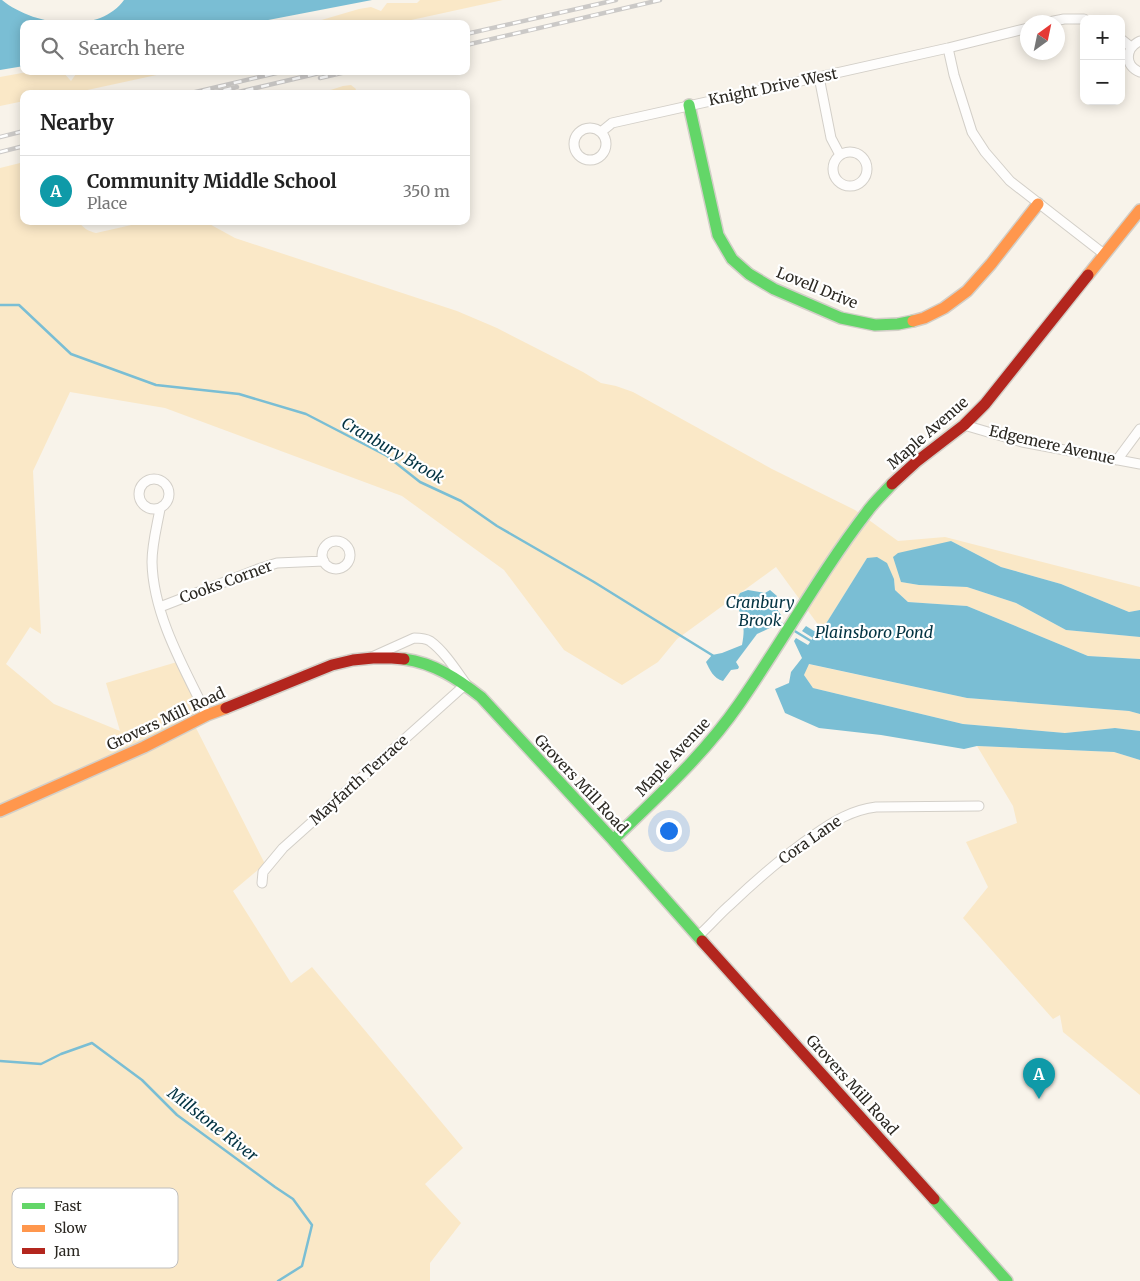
<!DOCTYPE html>
<html lang="en">
<head>
<meta charset="utf-8">
<style>
  :root { --surface:#fff; --page:#f6f6f6; --text:#222; --muted:#767676; --line:#e0e0e0; --accent:#736f68 }
  body { margin:0; font-family:Merriweather,serif; background:var(--page); color:var(--text) }
  .controls { position:absolute; right:15px; top:15px; display:grid; overflow:hidden; border-radius:10px; box-shadow:0 2px 12px #0003 }
  .controls button { width:45px; height:45px; display:grid; place-items:center; padding:0; border:0; border-bottom:1px solid var(--line); background:var(--surface); color:var(--text); font:25px sans-serif }
  .compass { position:absolute; left:1020px; top:15px; width:45px; height:45px; border-radius:50%; background:var(--surface); box-shadow:0 2px 12px #0003; rotate:33deg }
  .you { position:absolute; left:668px; top:830px; width:18px; height:18px; margin:-12px; border:4px solid #fff; border-radius:50%; background:#1a73e8; box-shadow:0 0 0 8px #1a73e833 }
  .badge { display:grid; place-items:center; width:32px; height:32px; border-radius:50%; background:var(--accent); color:#fff; font-size:16px; font-weight:700 }
  .pin { position:absolute; translate:-50% -41px; filter:drop-shadow(0 1px 2px #0008) }
  .pin::after { content:''; position:absolute; top:26px; width:18px; height:15px; background:inherit; clip-path:polygon(0 0,100% 0,50% 100%) }
  .list { margin:0; padding:0; list-style:none }
  h2 { display:flex; justify-content:space-between; align-items:center; height:65px; margin:0; padding:0 20px; font-size:21px }
  h2 small { font-size:16px; font-weight:400; color:var(--muted) }
  .list li { display:grid; grid-template-columns:32px 1fr auto; gap:15px; align-items:center; box-sizing:border-box; height:70px; padding:0 20px; border-top:1px solid var(--line) }
  .list b { display:block; font-size:19px; white-space:nowrap }
  .list p { margin:0; font-size:16px; white-space:nowrap; color:var(--muted) }
  .list em { font-size:16px; font-style:normal; color:var(--muted) }
  .icon { flex:none; width:28px; height:28px; fill:none; stroke:currentColor; stroke-width:2; stroke-linecap:round; stroke-linejoin:round }
  .map { position:relative; flex:none; width:1140px; height:1281px; overflow:hidden }
  .search { position:absolute; background:var(--surface); box-shadow:0 2px 12px #0003; left:20px; top:20px; width:450px; height:55px; display:flex; align-items:center; gap:12px; box-sizing:border-box; padding:0 18px; border-radius:10px; color:var(--muted); font-size:19px }
  .panel { position:absolute; background:var(--surface); box-shadow:0 2px 12px #0003; left:20px; top:90px; width:450px; height:135px; border-radius:10px }
  .map>svg:first-child { display:block }
  .green { fill:#fae8c7 }
  .water { fill:#7abed4 }
  .lines { fill:none; stroke-linecap:round; stroke-linejoin:round }
  .stream { stroke:#7abed4; stroke-width:2.5 }
  .street-casing { stroke:#d3cfc8; stroke-width:11 }
  .fast-casing { stroke:#d3cfc8; stroke-width:14 }
  .slow-casing { stroke:#d3cfc8; stroke-width:14 }
  .jam-casing { stroke:#d3cfc8; stroke-width:14 }
  .street { stroke:#fefdfc; stroke-width:9 }
  .fast { stroke:#63d668; stroke-width:11 }
  .slow { stroke:#ff974d; stroke-width:11 }
  .jam { stroke:#b3261e; stroke-width:11 }
  .rail-casing { stroke:#cbc9c7; stroke-width:4.5 }
  .rail { stroke:#fff; stroke-width:2.5; stroke-dasharray:8; stroke-linecap:butt }
  .labels { text-anchor:middle; stroke-width:4.5; stroke-linejoin:round; paint-order:stroke }
  .street-label { font-size:15px; fill:#2b2822; stroke:#fff }
  .water-label { font-size:16px; font-style:italic; fill:#033342; stroke:#fff }
  .key { fill:#fff; stroke:#bfbebd; stroke-width:1 }
  .key-label { font-size:14px; fill:#2b2822 }
</style>
</head>
<body>
<div class="map">
<svg width="1140" height="1281" viewBox="0 0 1140 1281">
  <rect width="100%" height="100%" fill="#f8f3ea"/>
  <!-- green -->
  <path class="green" d="M420,0H503L393,24H317L318,21L359,9L371,7L381,11L387,3H417Z
    M33,71H62L71,81L78,71H175L69,94H24V101L0,106V77Z
    M351,85L356,89L354,94H318L343,86Z
    M24,162V221H78C83,228 88,231 96,233L149,221H204L235,238L457,311L497,328L583,372L601,383L616,386L633,392L772,469L855,510L898,541L945,537L1140,587V610L1129,612L1061,584L1001,567L951,541L901,582L919,585L967,587L1016,603L1066,630L1140,637V659L1088,656L967,606L908,602L895,590L894,579L867,558L822,630L776,567L677,639L658,662L622,685L564,650L504,570L402,496L165,408L70,392L33,471L41,634L30,627L6,664L54,704L120,731L106,683L177,662L206,722L195,726L265,864L233,891L291,983L312,967L463,1148L425,1184L461,1223L430,1263V1281H0V168Z
    M808,664L967,698L1129,711L1140,714V731L1115,728L1065,733L963,724L813,688L804,675Z
    M977,746L1114,752L1140,760V1095L1063,1032L1060,1015L1053,1019L963,918L988,887L966,842L1017,823L1013,806Z"/>
  <!-- water -->
  <path class="water" d="M0,0H2C32,25 98,36 124,0H372L247,24H24V66L0,70Z
    M951,541L1001,567L1061,584L1129,612L1140,610V637L1066,630L1016,603L967,587L919,585L901,582L893,557L898,553Z
    M877,557L887,563L894,579L895,590L908,602L967,606L1088,656L1140,659V714L1129,711L967,698L809,664L804,675L813,688L963,724L1065,733L1115,728L1140,731V760L1114,752L977,746L964,749L881,735L819,728L785,713L775,689L789,683L791,672L802,658L794,641L796,638L808,645L813,638L802,631L806,626L814,631L822,630L867,558Z
    M748,590L765,593L770,590L777,596L778,611L782,616L776,625L757,634L736,662L739,667L738,669L731,670L723,681C713,678 710,670 706,662L712,655L722,653L742,645C746,625 742,620 736,601L740,593Z"/>
  <g class="lines">
    <!-- stream -->
    <path class="stream" d="M0,305H19L71,354L156,385L239,394L306,414L387,456L420,482L461,501L497,526L594,582L652,618L712,655L714,657
      M775,620L786,626
      M793,630L811,641L814,642
      M0,1061L41,1064L61,1054L92,1043L142,1080L177,1115L275,1187L293,1199L312,1225L302,1266L278,1281"/>
    <!-- street casing -->
    <g class="street-casing">
      <path id="street" d="M1049,22L1064,19H1084
        M1121,39L1131,47
        M1140,41C1125,48 1124,66 1140,72
        M948,48L954,75L972,132L985,152L1010,181L1104,254
        M819,77L831,138L840,155
        M574 144a16 16 0 1 1 32 0a16 16 0 1 1-32 0Z
        M601,132L612,123L948,48L1028,28
        M833 169a17 17 0 1 1 34 0a17 17 0 1 1-34 0Z
        M964,425L1022,442L1140,464
        M1117,460L1140,429
        M139 494a15 15 0 1 1 30 0a15 15 0 1 1-30 0Z
        M160,509C157,526 152,544 152,562C153,615 184,668 207,715
        M322 555a14 14 0 1 1 28 0a14 14 0 1 1-28 0Z
        M160,607L258,569L277,563L324,561
        M262,883L263,872L283,848L466,684C456,670 444,651 430,641C425,638 419,638 414,638L374,656
        M698,936C710,926 719,914 731,904C757,879 784,856 814,835C834,821 852,810 876,807L979,806"/>
    </g>
    <!-- fast casing -->
    <g class="fast-casing">
      <path id="fast" d="M689,105L718,235L732,259L749,274L774,289L841,318L875,325L898,324L913,321
        M404,659C434,663 458,679 481,697L613,840L702,941
        M613,840C658,796 703,756 739,704C783,641 820,573 867,512C874,502 884,493 892,484
        M934,1199L1007,1281"/>
    </g>
    <!-- slow casing -->
    <g class="slow-casing">
      <path id="slow" d="M1088,275L1140,210
        M913,321L924,318L944,308L967,291L991,264L1038,204
        M0,811L144,747L207,715L226,708"/>
    </g>
    <!-- jam casing -->
    <g class="jam-casing">
      <path id="jam" d="M892,484L916,462L964,425L985,404L1088,275
        M226,708L332,665L353,660L373,658H392L404,659
        M702,941L934,1199"/>
    </g>
    <!-- street -->
    <use href="#street" class="street"/>
    <!-- fast -->
    <use href="#fast" class="fast"/>
    <!-- slow -->
    <use href="#slow" class="slow"/>
    <!-- jam -->
    <use href="#jam" class="jam"/>
    <!-- rail casing -->
    <g class="rail-casing">
      <path id="rail" d="M466,34L616,0
        M466,45L660,0
        M320,78L350,71
        M187,94L285,71
        M208,94L237,87
        M230,94L328,71
        M0,137L24,131
        M0,152L24,146"/>
    </g>
    <!-- rail -->
    <use href="#rail" class="rail"/>
  </g>
  <g class="labels">
    <!-- street labels -->
    <g class="street-label">
      <text transform="translate(773 87) rotate(-12)" y="5">Knight Drive West</text>
      <text transform="translate(817 288) rotate(22)" y="5">Lovell Drive</text>
      <text transform="translate(928 433) rotate(-41)" y="5">Maple Avenue</text>
      <text transform="translate(1052 445) rotate(13)" y="5">Edgemere Avenue</text>
      <text transform="translate(226 582) rotate(-20)" y="5">Cooks Corner</text>
      <text transform="translate(166 719) rotate(-25)" y="5">Grovers Mill Road</text>
      <text transform="translate(673 757) rotate(-47)" y="5">Maple Avenue</text>
      <text transform="translate(359 780) rotate(-42)" y="5">Mayfarth Terrace</text>
      <text transform="translate(581 784) rotate(47)" y="5">Grovers Mill Road</text>
      <text transform="translate(810 840) rotate(-35)" y="5">Cora Lane</text>
      <text transform="translate(852 1085) rotate(48)" y="5">Grovers Mill Road</text>
    </g>
    <!-- water labels -->
    <g class="water-label">
      <text transform="translate(393 450) rotate(30)" y="6">Cranbury Brook</text>
      <text x="760" y="608">Cranbury<tspan x="760" dy="18">Brook</tspan></text>
      <text x="874" y="638">Plainsboro Pond</text>
      <text transform="translate(213 1124) rotate(38)" y="6">Millstone River</text>
    </g>
  </g>
  <!-- legend -->
  <rect x="12" y="1188" width="166" height="80" rx="8" class="key"/>
  <rect x="22" y="1203" width="23" height="6" fill="#63d668"/>
  <rect x="22" y="1225" width="23" height="7" fill="#ff974d"/>
  <rect x="22" y="1248" width="23" height="6" fill="#b3261e"/>
  <g class="key-label">
    <text x="54" y="1211">Fast</text>
    <text x="54" y="1233">Slow</text>
    <text x="54" y="1256">Jam</text>
  </g>
</svg>
<div class="controls">
<button>+</button>
<button>−</button>
</div>
<svg class="compass" viewBox="-18 -18 36 36"><path d="M0-13l5 13h-10z" fill="#e53935"/><path d="M0 13l5-13h-10z" fill="#767676"/></svg>
<div class="you"></div>
<div class="pin badge" style="left:1039px;top:1099px;background:#0f9aa8">A</div>
<div class="search"><svg class="icon" aria-label="search" viewBox="0 0 24 24"><circle cx="10" cy="10" r="6"/><path d="M15 15l6 6"/></svg>Search here</div>
<section class="panel">
<h2>Nearby<small></small></h2>
<ul class="list">
<li><span class="badge" style="background:#0f9aa8">A</span><div><b>Community Middle School</b><p>Place</p></div><em>350 m</em></li>
</ul>
</section>
</div>
</body>
</html>
